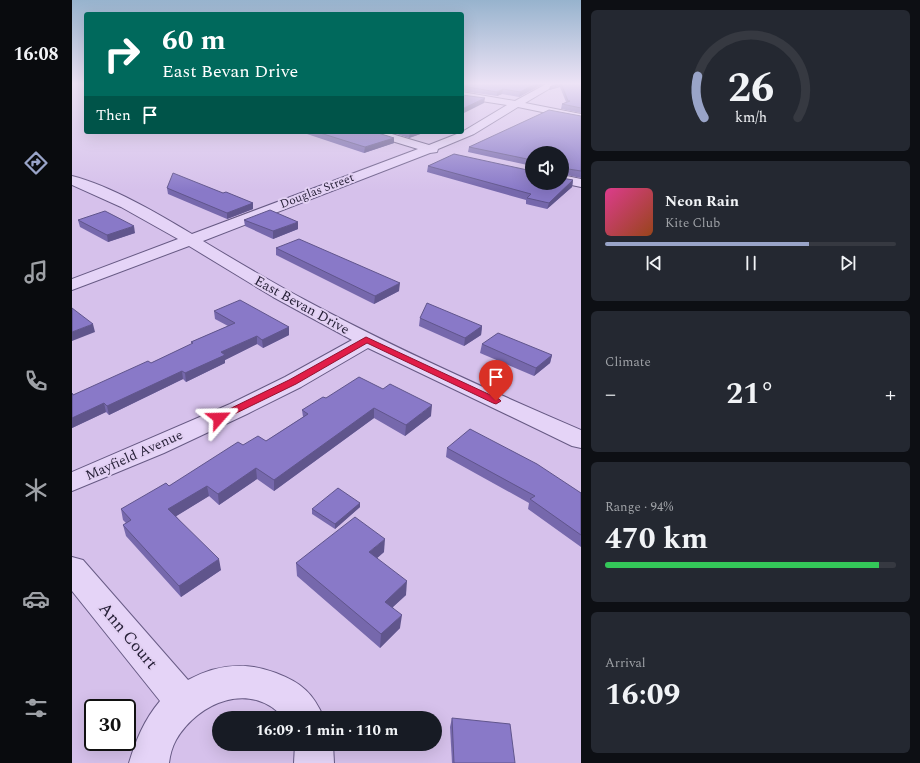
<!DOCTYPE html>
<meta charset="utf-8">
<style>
:root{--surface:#171b24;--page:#242831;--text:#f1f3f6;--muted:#9ea1a6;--line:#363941;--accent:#99a4c8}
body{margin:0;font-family:Spectral,serif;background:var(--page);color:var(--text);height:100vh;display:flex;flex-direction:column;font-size:15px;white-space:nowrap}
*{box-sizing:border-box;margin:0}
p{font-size:13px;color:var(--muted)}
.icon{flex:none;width:22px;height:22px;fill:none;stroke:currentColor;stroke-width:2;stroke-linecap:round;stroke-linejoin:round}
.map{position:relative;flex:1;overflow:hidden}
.sheet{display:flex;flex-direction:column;gap:10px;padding:10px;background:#0d0f14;width:339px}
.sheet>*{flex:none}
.guide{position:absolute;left:12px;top:12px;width:380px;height:122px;border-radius:4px;box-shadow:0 4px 16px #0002;background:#00695c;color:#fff;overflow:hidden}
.tools{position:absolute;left:453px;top:146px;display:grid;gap:8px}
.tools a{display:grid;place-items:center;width:44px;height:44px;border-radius:50%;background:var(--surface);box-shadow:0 4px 16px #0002;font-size:20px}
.speed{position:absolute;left:12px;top:699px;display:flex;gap:8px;font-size:20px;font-weight:700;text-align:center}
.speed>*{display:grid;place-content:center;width:52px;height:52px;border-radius:50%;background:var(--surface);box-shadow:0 4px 16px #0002;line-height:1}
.speed .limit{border:2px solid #111;border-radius:6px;background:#fff;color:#111}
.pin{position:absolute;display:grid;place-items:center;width:34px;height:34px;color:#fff;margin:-41px -17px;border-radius:50% 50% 50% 0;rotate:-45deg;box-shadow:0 0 4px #0007}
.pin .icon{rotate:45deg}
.me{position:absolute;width:44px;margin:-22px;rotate:65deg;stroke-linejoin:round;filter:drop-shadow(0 0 3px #0008)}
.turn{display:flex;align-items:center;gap:14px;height:84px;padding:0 12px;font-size:18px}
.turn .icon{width:52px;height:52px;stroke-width:2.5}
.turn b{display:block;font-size:28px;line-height:34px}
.then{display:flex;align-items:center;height:38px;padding:0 12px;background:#0003;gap:8px;font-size:15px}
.big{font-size:30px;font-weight:700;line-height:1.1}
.sheet .widget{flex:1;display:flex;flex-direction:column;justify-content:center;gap:6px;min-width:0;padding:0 14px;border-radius:6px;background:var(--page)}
.sheet .dial{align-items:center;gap:0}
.dial svg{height:104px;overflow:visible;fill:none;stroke:var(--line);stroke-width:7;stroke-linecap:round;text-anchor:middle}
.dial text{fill:var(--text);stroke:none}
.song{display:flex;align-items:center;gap:12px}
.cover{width:48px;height:48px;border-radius:6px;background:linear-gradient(135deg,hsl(330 70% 55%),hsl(20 70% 35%))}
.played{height:4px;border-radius:2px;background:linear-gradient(90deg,var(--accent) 70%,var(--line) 70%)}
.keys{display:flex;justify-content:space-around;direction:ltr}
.heat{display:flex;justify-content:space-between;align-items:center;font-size:22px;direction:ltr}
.charge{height:6px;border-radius:3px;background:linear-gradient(90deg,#34c759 94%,var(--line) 0)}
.trip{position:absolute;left:140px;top:711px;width:230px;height:40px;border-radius:20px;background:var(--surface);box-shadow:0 4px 16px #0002;font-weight:700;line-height:40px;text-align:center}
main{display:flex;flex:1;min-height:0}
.tabs{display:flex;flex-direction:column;width:72px;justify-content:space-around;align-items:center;background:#090b0e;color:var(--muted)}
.tabs .icon{width:28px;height:28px}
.tabs .active{color:var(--accent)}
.tabs b{font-size:18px;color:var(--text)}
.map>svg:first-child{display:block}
</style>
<main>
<nav class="tabs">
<b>16:08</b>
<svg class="icon active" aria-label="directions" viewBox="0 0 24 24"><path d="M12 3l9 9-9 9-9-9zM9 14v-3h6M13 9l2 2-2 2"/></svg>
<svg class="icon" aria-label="music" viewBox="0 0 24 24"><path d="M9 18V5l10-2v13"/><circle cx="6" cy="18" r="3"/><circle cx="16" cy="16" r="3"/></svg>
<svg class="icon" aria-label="phone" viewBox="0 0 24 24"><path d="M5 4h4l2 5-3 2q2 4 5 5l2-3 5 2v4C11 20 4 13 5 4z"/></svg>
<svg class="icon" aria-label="climate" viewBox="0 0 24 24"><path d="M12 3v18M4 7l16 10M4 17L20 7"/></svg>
<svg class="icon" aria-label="car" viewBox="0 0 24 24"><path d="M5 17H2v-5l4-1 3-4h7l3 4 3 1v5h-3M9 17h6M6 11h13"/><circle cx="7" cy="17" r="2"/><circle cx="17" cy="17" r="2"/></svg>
<svg class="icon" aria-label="filters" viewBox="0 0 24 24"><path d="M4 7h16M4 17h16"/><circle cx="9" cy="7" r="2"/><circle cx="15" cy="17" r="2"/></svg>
</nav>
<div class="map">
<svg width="509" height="763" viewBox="0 0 509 763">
<rect width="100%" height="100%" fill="#d6c1eb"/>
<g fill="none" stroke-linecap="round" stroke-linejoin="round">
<g stroke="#675a84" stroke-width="2">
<g id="minor">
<path d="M 476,83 L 487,83 L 453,103 L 509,114 L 509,120 L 446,107 L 402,134 L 366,149 L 365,152 L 358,153 L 131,241 C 164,261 198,281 233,300 C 322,348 416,390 509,430 L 509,448 L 500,446 L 465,429 L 296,348 L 229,387 L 175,414 L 92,453 L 0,491 L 0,472 L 158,404 L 213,377 L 280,340 L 201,297 L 117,246 L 0,290 L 0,279 L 106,239 L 49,207 L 0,185 L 0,176 C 39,186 85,213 120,234 L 346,149 L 297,134 L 296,132 L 313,132 L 357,145 L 390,132 L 435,105 L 390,98 L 390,92 L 443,101 Z"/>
<path d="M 490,175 L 509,179 L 509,187 L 490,183 Z"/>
<path d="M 0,557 L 11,560 L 116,680 C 145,664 173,661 204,673 C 230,683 241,693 252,718 L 212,718 C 179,680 126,702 104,740 C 100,747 98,755 97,763 L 57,763 C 64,740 72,720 88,701 L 0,591 Z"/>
<path d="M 223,744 L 261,744 L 262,763 L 222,763 Z"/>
</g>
</g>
<use href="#minor" fill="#e5d4f7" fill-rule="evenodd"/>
</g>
<g fill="#7668ac">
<path d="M 390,83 L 473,83 L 447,97 L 430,94 L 425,96 L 390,91 Z"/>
<path d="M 483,83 L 509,83 L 509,113 L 489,109 L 490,104 L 494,102 L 488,87 L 477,90 Z"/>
<path d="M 509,116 L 509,178 L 490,174 L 490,178 L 501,180 L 500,187 L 475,209 L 454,204 L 454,200 L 355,172 L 356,166 L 490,183 L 460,153 L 460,166 L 396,152 L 397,147 Z"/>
<path d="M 229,132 L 303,132 L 322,143 L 292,153 Z"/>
<path d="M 318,132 L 354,132 L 337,138 Z"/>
<path d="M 95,188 L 151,193 L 181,203 L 181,209 L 155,219 L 96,194 Z"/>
<path d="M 6,220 L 63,233 L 36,242 L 8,227 Z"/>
<path d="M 172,220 L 226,229 L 201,239 L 173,226 Z"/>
<path d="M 204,248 L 327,291 L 302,304 L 204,255 Z"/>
<path d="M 142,311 L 217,327 L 217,335 L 191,348 L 185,344 L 153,360 L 153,363 L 114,382 L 111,379 L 37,415 L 34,412 L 0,428 L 0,393 L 1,395 L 79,363 L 120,344 L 119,342 L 156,326 L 143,319 Z"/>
<path d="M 348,318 L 410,326 L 409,335 L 392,346 L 347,326 Z"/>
<path d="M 410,344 L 480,355 L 478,363 L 462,376 L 408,353 Z"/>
<path d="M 254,398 L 359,416 L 333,436 L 302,418 L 202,491 L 185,479 L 147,505 L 137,496 L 104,516 L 149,570 L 109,597 L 54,536 L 51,525 L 54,523 L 51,520 L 49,509 L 97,486 L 171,445 L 194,441 L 231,417 L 230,410 Z"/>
<path d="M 375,448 L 509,493 L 509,547 L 456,509 L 457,503 L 374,457 Z"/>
<path d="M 288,503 L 288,507 L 263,529 L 240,514 L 240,509 Z"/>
<path d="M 312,552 L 305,558 L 334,595 L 321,607 L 328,628 L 308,648 L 225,576 L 224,563 Z"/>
<path d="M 380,718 L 443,763 L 380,763 L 378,727 Z"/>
</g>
<g fill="#60558c">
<path d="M 465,83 L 473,83 L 447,97 L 448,92 Z"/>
<path d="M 486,83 L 489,83 L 488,87 L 477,90 L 478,86 Z"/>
<path d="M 431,89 L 430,94 L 425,96 L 425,92 Z"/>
<path d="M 413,98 L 412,103 L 390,114 L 390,109 Z"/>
<path d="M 338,132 L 354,132 L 337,138 Z"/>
<path d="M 322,138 L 322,143 L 292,153 L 293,147 Z"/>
<path d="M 501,180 L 500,187 L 475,209 L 477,203 Z"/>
<path d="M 181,203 L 181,209 L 155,219 L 155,213 Z"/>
<path d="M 226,222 L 226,229 L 201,239 L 201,231 Z"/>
<path d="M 62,226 L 63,233 L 36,242 L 35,235 Z"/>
<path d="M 328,283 L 327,291 L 302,304 L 303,296 Z"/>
<path d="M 21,324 L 23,332 L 0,341 L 0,332 Z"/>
<path d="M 410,326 L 409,335 L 392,346 L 393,338 Z"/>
<path d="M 217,327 L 217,335 L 191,348 L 190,340 Z"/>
<path d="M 185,336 L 185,344 L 153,360 L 153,363 L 114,382 L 113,373 L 149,352 Z"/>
<path d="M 480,355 L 478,363 L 462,376 L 464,368 Z"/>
<path d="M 110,371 L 111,379 L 37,415 L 35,406 Z"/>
<path d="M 32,403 L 34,412 L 0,428 L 0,418 Z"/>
<path d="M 360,405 L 359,416 L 333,436 L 334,425 Z"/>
<path d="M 302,408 L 302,418 L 202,491 L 202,480 Z"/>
<path d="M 184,468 L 185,479 L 147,505 L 146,494 Z"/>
<path d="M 135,486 L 137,496 L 98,520 L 96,509 Z"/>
<path d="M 288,503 L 288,507 L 263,529 L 263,524 Z"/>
<path d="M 313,539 L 312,552 L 296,566 L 297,552 Z"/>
<path d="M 147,559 L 149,570 L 109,597 L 107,586 Z"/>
<path d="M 335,581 L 334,595 L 312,615 L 313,602 Z"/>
<path d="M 330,615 L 328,628 L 308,648 L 309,634 Z"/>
</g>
<g fill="#8979c8" stroke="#60558c">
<path d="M 390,83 L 465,83 L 448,92 L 431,89 L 425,92 L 390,86 Z"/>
<path d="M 489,83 L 509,83 L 509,108 L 490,104 L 498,101 L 496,101 Z"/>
<path d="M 390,91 L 390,95 L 413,98 L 390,109 Z"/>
<path d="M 477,110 L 509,116 L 509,171 L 490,168 L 490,178 L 501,180 L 477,203 L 455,198 L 459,194 L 356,166 L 382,154 L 460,171 L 460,183 L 490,183 L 490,153 L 460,153 L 460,160 L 397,147 Z"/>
<path d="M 245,132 L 303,132 L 322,138 L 293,147 Z"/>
<path d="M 101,173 L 151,193 L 154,192 L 181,203 L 155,213 L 95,188 Z"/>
<path d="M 198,210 L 226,222 L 201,231 L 172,220 Z"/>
<path d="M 33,211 L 62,226 L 35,235 L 6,220 Z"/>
<path d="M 227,239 L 328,283 L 303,296 L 204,248 Z"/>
<path d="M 168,300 L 217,327 L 190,340 L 185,336 L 149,352 L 153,355 L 113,373 L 110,371 L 35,406 L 32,403 L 0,418 L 0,393 L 1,395 L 76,361 L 79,363 L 121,343 L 119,342 L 163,323 L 142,311 Z"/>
<path d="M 355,303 L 410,326 L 393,338 L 348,318 Z"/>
<path d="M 0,308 L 21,324 L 0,332 Z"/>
<path d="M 426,333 L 480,355 L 464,368 L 410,344 Z"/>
<path d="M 287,377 L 311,389 L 318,384 L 360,405 L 334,425 L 302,408 L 202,480 L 184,468 L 146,494 L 135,486 L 96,509 L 147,559 L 107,586 L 51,525 L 59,520 L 49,509 L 94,483 L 97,486 L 166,442 L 171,445 L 186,436 L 194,441 L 236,414 L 230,410 L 251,397 L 254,398 Z"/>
<path d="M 398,429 L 465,464 L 509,493 L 509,535 L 458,499 L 463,496 L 375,448 Z"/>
<path d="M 266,488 L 288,503 L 263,524 L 240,509 Z"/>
<path d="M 283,517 L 313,539 L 297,552 L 335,581 L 313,602 L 330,615 L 309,634 L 224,563 Z"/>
<path d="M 380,718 L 438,724 L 443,763 L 382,763 Z"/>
</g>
<linearGradient id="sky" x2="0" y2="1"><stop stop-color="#97b3cd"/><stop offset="0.44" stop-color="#ede3f6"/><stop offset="1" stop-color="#ede3f6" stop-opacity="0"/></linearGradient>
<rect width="509" height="190" fill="url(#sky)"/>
<path fill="#e11d48" stroke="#92132f" d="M 294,337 L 427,399 L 429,401 L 424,404 L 421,403 L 295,343 L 224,384 L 150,420 L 147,421 L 142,418 L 143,416 L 217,380 Z"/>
<g text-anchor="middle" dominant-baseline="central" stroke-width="4" stroke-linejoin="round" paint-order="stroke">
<g font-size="12" fill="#231d34" stroke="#e2d0f3">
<text transform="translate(245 191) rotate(-21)">Douglas Street</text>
</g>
<g font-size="14" fill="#231d34" stroke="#e2d0f3">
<text transform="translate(230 305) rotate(29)">East Bevan Drive</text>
<text transform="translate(62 455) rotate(-24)">Mayfield Avenue</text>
</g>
<g font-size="17" fill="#231d34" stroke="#e2d0f3">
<text transform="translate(56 636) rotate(50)">Ann Court</text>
</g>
</g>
</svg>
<div class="tools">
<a><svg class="icon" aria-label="sound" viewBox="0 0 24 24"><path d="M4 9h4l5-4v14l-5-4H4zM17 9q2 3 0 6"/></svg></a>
</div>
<div class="speed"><div class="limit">30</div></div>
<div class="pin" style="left:424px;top:401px;background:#d93025"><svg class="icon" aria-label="arrive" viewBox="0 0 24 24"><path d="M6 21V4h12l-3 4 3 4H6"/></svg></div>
<svg class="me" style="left:147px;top:418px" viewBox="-20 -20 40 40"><path d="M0-17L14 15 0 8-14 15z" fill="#e11d48" stroke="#fff" stroke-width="4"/></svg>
<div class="trip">16:09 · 1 min · 110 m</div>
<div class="guide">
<div class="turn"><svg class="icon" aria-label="right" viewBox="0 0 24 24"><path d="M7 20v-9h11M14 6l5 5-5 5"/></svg><div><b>60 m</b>East Bevan Drive</div></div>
<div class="then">Then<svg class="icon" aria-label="arrive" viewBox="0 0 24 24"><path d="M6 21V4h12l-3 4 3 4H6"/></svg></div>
</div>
</div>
<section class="sheet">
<div class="widget dial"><svg viewBox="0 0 100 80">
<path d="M14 69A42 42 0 1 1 86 69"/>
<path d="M14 69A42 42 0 0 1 9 37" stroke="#99a4c8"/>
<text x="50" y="56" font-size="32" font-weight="700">26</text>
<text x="50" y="72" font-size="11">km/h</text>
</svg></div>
<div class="widget">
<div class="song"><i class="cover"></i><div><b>Neon Rain</b><p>Kite Club</p></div></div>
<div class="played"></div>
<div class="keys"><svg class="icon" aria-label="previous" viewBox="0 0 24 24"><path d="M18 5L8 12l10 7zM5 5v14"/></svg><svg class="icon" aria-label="pause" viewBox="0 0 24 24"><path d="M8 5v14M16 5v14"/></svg><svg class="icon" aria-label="next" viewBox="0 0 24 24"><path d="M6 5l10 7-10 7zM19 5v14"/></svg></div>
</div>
<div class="widget"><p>Climate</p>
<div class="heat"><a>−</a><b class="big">21°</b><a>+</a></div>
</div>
<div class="widget"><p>Range · 94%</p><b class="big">470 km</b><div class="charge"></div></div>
<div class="widget"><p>Arrival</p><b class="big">16:09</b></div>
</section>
</main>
